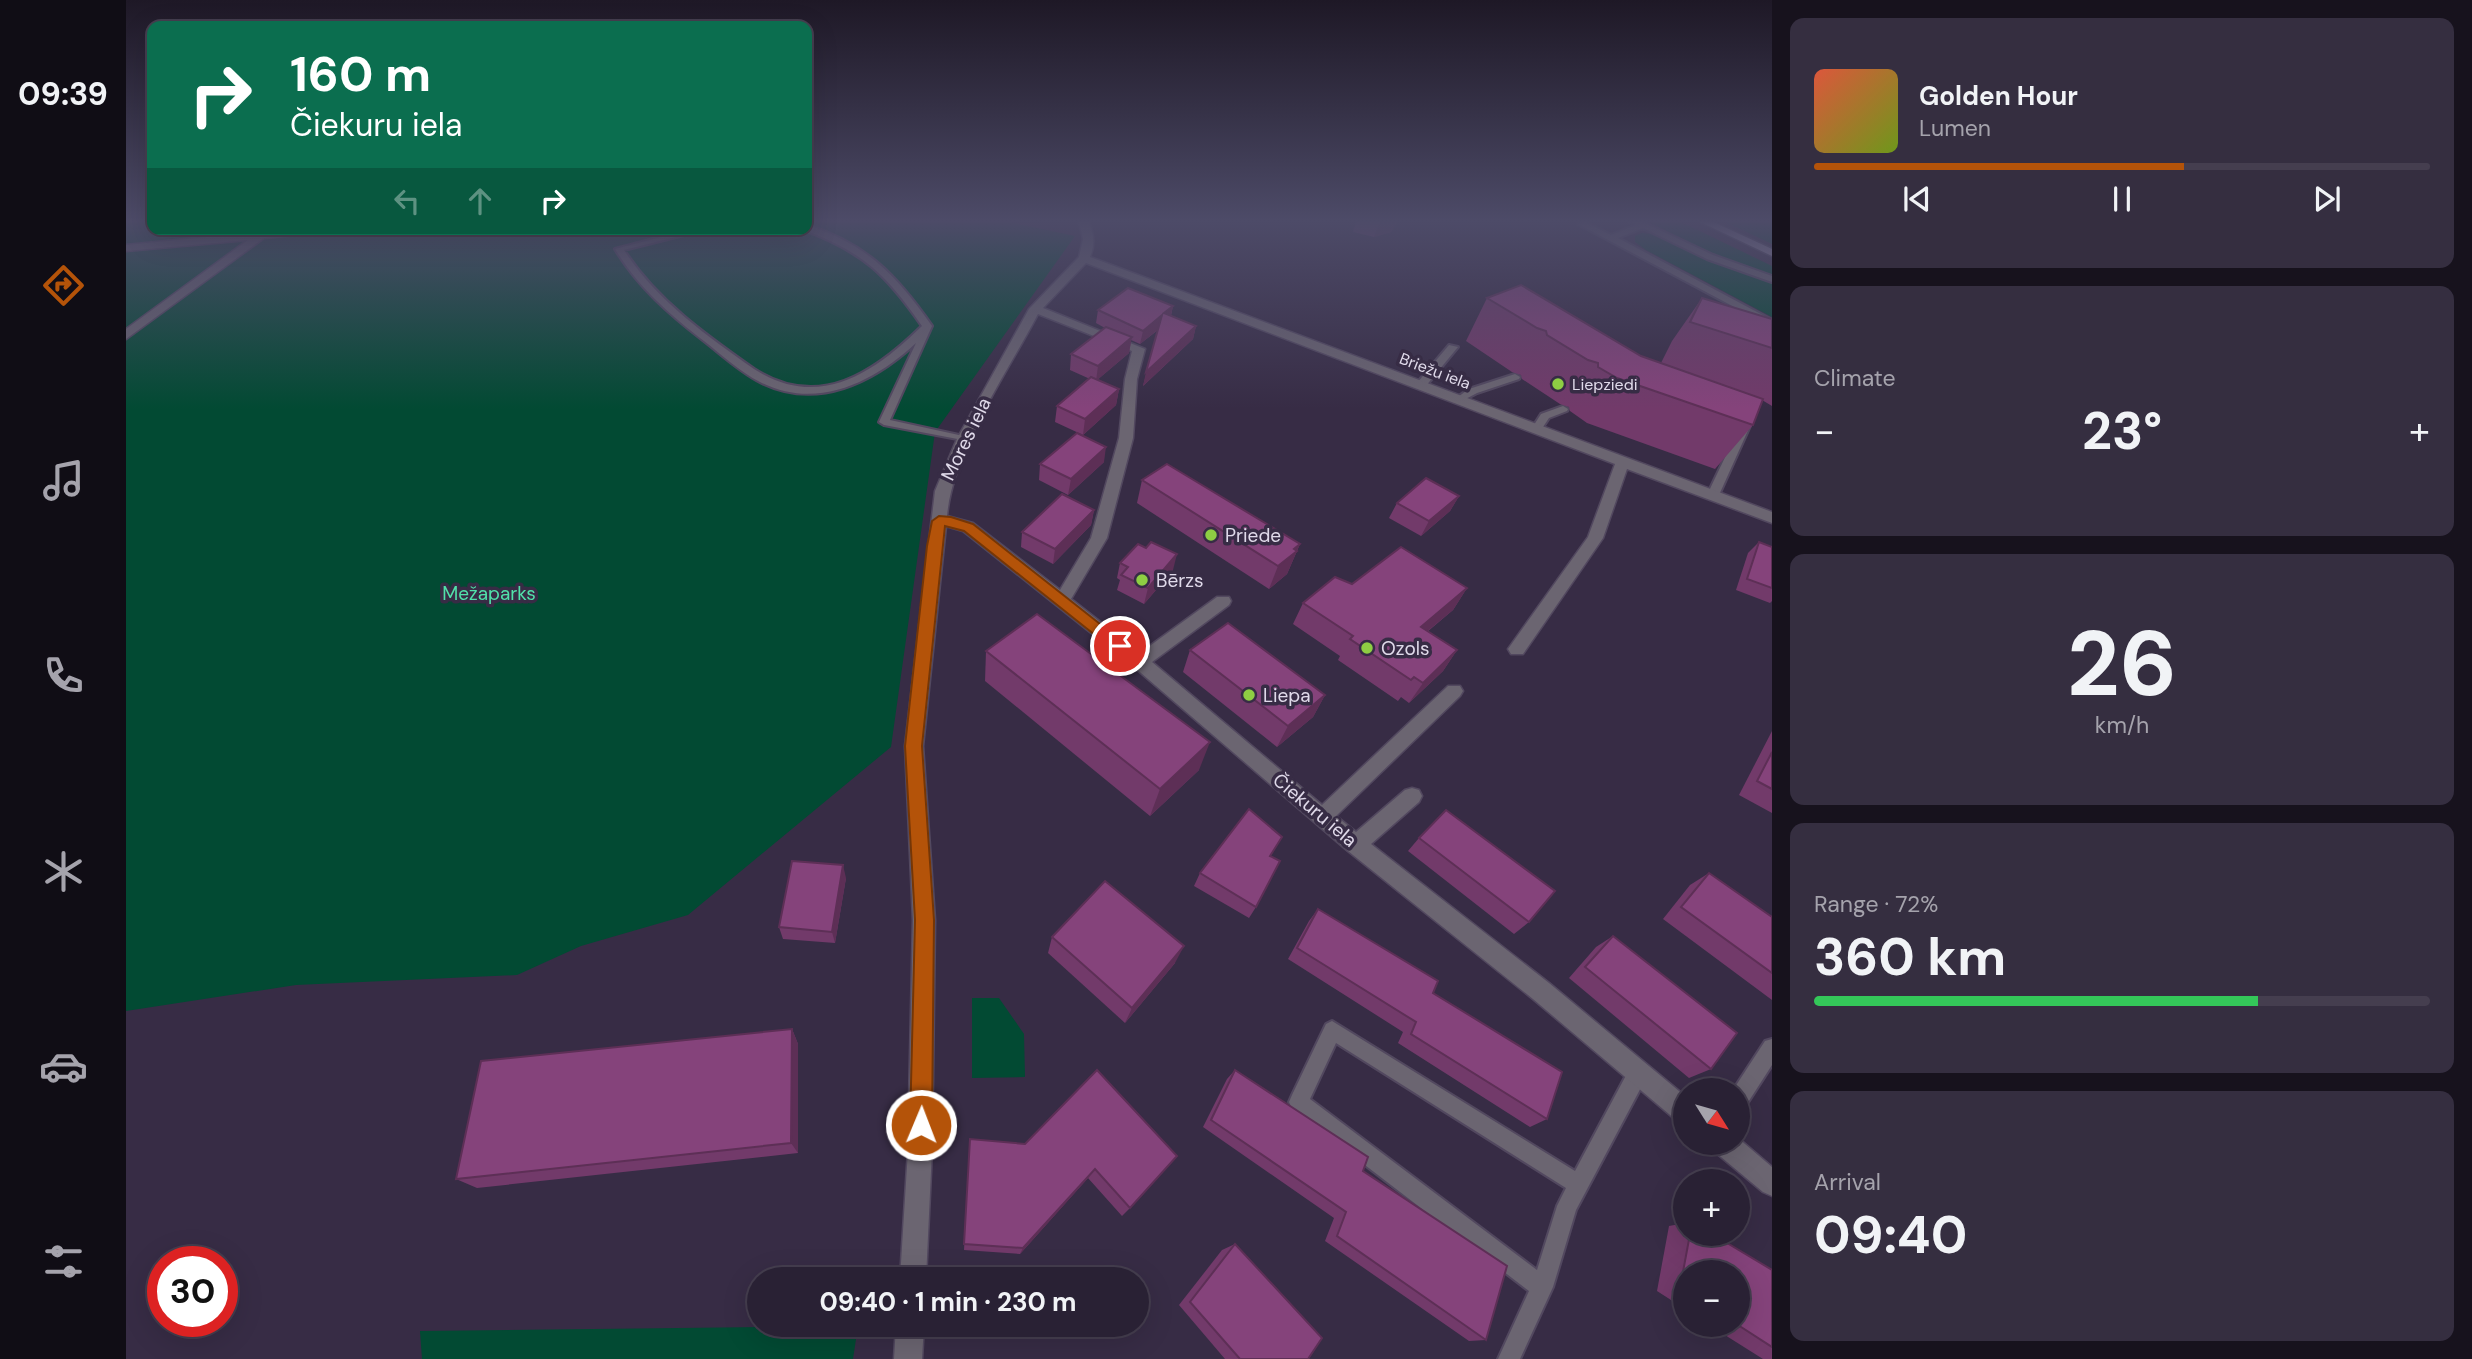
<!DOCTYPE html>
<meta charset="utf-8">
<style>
:root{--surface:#292134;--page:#352e40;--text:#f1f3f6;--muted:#a5a3ac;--line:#453e4f;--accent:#b45309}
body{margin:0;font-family:"DM Sans",sans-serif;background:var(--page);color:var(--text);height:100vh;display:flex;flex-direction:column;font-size:26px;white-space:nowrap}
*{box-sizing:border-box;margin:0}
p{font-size:23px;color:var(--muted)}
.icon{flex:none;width:38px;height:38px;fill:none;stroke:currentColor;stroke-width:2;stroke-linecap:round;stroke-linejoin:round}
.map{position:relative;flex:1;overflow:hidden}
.drawer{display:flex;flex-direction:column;gap:18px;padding:18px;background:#17121d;width:700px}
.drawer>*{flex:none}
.banner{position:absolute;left:21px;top:21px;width:665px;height:214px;border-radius:14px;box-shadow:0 7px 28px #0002,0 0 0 2px var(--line);background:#0b6e4f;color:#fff;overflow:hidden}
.needle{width:46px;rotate:127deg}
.buttons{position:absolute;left:1547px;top:1078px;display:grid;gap:14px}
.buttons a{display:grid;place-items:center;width:77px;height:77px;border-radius:50%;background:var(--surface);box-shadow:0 7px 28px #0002,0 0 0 2px var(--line);font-size:35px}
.speed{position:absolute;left:21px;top:1246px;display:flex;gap:14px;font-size:35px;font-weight:700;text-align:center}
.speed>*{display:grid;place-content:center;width:91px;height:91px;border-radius:50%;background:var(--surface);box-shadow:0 7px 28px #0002,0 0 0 2px var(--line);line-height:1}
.speed .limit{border:10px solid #d22;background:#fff;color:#111}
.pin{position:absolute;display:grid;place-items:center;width:60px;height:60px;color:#fff;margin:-30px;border:4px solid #fff;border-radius:50%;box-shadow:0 2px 7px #0007}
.me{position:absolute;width:77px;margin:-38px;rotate:1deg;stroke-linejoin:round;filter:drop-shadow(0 0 5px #0008)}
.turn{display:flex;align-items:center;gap:24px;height:147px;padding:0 28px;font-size:32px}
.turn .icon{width:91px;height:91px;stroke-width:2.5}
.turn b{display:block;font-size:49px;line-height:60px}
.lanes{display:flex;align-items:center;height:66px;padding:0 28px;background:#0003;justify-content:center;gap:35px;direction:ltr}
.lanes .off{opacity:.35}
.big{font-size:52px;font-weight:700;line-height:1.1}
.drawer .card{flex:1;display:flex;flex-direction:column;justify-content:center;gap:10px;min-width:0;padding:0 24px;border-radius:14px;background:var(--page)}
.drawer .dial{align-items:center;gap:0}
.dial b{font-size:91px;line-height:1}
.song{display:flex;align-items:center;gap:21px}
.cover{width:84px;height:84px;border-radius:10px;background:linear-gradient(135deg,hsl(10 70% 55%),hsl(80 70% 35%))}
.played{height:7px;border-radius:4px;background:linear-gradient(90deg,var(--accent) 60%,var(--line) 60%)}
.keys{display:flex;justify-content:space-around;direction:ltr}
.heat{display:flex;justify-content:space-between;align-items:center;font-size:38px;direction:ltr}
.charge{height:10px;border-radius:5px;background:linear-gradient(90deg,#34c759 72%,var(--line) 0)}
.trip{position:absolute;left:621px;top:1267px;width:402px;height:70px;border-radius:35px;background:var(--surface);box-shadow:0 7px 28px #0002,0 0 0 2px var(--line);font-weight:700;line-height:70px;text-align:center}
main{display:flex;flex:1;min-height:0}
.dock{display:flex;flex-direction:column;width:126px;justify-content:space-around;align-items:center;background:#100d15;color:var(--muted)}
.dock .icon{width:49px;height:49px}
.dock .current{color:var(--accent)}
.dock b{font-size:32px;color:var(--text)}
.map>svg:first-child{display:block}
</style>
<main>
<nav class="dock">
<b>09:39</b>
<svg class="icon current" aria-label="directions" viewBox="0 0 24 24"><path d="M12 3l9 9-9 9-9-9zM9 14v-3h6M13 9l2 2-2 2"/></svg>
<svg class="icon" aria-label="music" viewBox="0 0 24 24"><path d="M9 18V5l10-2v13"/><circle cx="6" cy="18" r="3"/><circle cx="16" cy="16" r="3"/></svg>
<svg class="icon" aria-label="phone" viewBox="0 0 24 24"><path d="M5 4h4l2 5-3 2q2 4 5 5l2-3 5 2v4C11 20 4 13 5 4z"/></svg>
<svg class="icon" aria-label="climate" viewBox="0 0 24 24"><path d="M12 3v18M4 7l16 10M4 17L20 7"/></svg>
<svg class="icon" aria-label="car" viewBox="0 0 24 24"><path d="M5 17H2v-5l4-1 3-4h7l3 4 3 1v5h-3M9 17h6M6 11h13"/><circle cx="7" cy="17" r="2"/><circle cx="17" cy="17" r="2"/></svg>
<svg class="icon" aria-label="filters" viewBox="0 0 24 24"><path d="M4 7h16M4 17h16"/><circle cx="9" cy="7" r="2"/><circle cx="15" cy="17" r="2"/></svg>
</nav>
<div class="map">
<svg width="1646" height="1359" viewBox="0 0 1646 1359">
<rect width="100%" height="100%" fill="#372c45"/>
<g fill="#024a33">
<path d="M 0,219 L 26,219 L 26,229 L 681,229 L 681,219 L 868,219 L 949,236 L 809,432 L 765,747 L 562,915 L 455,946 L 391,975 L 170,985 L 0,1011 Z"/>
<path d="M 1517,219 L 1549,219 L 1646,266 L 1646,275 L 1594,257 Z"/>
<path d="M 1593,219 L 1638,219 L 1646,222 L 1646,244 Z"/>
<path d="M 1516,233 L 1527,234 L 1581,260 L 1646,282 L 1646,317 L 1520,250 L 1509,242 L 1509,236 Z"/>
<path d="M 846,998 L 873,998 L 898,1034 L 899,1077 L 846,1078 Z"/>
<path d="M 732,1326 L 727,1359 L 296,1359 L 294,1331 Z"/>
</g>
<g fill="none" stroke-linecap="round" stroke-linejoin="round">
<g stroke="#52485f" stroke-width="4">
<g id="service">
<path d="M 1500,219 L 1510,219 L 1587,255 L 1646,276 L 1646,282 L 1581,259 L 1517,228 L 1492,238 L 1646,320 L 1646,327 L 1452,224 L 1459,222 L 1485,235 L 1510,225 Z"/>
<path d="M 681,225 C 741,244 771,276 806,326 L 764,420 L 842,437 L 842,441 L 758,425 L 753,422 L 790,343 C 748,382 691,411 634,382 C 614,372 596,355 578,341 C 543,314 512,287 489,249 L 566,229 L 582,229 L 498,250 C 530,300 581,336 628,369 C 693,411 748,373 796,326 C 760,274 737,252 678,230 L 681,229 Z"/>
<path d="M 1323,345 L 1332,347 L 1299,387 L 1291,387 L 1291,383 Z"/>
<path d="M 1389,374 L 1394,377 L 1393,379 L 1351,393 L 1334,402 L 1329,399 L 1343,389 Z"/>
<path d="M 1437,406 L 1442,409 L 1441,411 L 1423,418 L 1415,430 L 1407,430 L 1406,428 L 1415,414 Z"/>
<path d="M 1619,423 L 1624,426 L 1593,495 L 1591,498 L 1583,498 L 1581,495 L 1614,426 Z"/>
<path d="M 1206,1021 L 1449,1171 L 1505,1066 L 1512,1064 L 1519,1066 L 1521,1073 L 1519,1080 L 1450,1210 L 1427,1287 L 1394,1359 L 1372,1359 L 1403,1291 L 1166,1109 L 1163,1102 L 1166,1095 L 1200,1024 ZM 1210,1043 L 1440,1188 L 1431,1206 L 1411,1270 L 1184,1099 Z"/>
<path d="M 1646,1039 L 1646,1065 L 1619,1107 L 1612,1109 L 1612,1090 L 1607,1090 L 1639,1041 Z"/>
</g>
</g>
<g stroke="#52485f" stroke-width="3">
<g id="minor">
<path d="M 952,219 L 962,219 C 967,232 970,243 964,257 L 1646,512 L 1646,523 L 1501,469 L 1477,538 L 1397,654 L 1385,654 L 1382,649 L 1462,537 L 1489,464 L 960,263 L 917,308 L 1019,349 L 1011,379 L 1007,438 L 981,538 L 945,599 L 1014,653 L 1091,597 L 1103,597 L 1105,601 L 1103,605 L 1026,662 L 1196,805 L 1322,686 L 1334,686 L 1337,691 L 1334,696 L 1210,816 L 1230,832 L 1279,790 L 1286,788 L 1293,790 L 1296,796 L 1293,802 L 1245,844 L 1423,983 L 1559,1096 L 1559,1123 L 1550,1120 L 1407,999 L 1222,851 L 1008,667 L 837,531 L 820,526 L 797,746 L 809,920 L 806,1150 L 800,1279 L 774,1279 L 782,1150 L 787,920 L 779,746 L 809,491 L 831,439 L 903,309 L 953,257 L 957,239 ZM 912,314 L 1006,351 L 999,379 L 993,438 L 965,538 L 934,590 L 847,523 L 821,516 C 827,450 881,373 912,314 Z"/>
<path d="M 162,229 L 203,229 L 198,232 L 138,238 L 0,339 L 0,329 L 122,240 L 0,251 L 0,245 Z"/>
<path d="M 1612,1138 L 1646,1167 L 1646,1196 L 1637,1192 L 1589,1152 L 1586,1143 L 1612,1143 Z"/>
<path d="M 770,1325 L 798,1325 L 796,1359 L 768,1359 Z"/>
</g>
</g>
<g stroke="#52485f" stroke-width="3">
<path id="primary" d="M 1568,219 L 1581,219 L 1646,249 L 1646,256 Z"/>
</g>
<use href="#service" fill="#6b6571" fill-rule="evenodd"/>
<use href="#minor" fill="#6b6571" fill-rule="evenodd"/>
<use href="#primary" fill="#a296af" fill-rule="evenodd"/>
</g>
<g fill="#723a6a">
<path d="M 1231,219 L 1273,219 L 1265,232 L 1248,237 L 1227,232 Z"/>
<path d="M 1361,298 L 1535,363 L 1546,341 L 1576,298 L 1646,319 L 1646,406 L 1636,400 L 1627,425 L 1589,469 L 1461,423 L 1444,411 L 1443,407 L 1434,404 L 1396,379 L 1395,375 L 1386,372 L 1340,341 Z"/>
<path d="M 1047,306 L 1045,316 L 1070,326 L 1067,339 L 1017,386 L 1032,330 L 1014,344 L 1005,340 L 1003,353 L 971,380 L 993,389 L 990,405 L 957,435 L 929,422 L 931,406 L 964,379 L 944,370 L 945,354 L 979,328 L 970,323 L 972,310 Z"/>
<path d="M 978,462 L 942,495 L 913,480 L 914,464 Z"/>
<path d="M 1016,480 L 1174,544 L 1161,574 L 1143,589 L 1011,503 Z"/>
<path d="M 1333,496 L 1324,511 L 1295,536 L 1263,518 L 1271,503 Z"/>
<path d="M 968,510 L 965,525 L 927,564 L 895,547 L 896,532 Z"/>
<path d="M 1633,542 L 1646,547 L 1646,601 L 1644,603 L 1610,590 L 1622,553 Z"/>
<path d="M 1020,548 L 1047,570 L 1018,604 L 991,590 L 994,580 L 991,578 L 994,563 Z"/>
<path d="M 1226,584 L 1341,588 L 1327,610 L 1301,632 L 1331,650 L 1317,671 L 1283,703 L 1275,697 L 1272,701 L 1212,660 L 1214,656 L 1167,624 L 1177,603 Z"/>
<path d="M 1064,650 L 1199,695 L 1187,717 L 1151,747 L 1057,672 Z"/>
<path d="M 860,651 L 1073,770 L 1024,816 L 859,681 Z"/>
<path d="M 1646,731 L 1646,813 L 1613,795 Z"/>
<path d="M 1293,838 L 1403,922 L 1388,934 L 1282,851 Z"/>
<path d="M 1144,856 L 1130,907 L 1123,918 L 1068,886 L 1074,873 Z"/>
<path d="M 1583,873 L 1646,917 L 1646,1000 L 1537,919 L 1564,885 Z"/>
<path d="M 720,878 L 709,943 L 657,939 L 653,927 Z"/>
<path d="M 1192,909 L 1307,993 L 1421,1119 L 1404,1127 L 1272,1043 L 1277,1032 L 1162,959 L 1183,921 Z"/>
<path d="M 1487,936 L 1585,1069 L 1563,1078 L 1443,978 L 1470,947 Z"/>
<path d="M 926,937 L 1049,963 L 999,1023 L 922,953 Z"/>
<path d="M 666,1029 L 672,1044 L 672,1153 L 351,1188 L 330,1179 Z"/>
<path d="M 971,1070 L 1004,1208 L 996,1216 L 962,1178 L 894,1254 L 838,1250 L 844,1139 L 899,1144 Z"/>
<path d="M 1109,1070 L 1237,1171 L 1360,1340 L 1343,1341 L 1199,1241 L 1208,1218 L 1077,1127 L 1101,1079 Z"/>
<path d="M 1559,1223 L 1559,1234 L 1586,1234 L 1646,1270 L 1646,1359 L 1637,1359 L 1583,1325 L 1612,1325 L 1559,1272 L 1559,1309 L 1531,1291 L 1543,1226 Z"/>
<path d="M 1109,1244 L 1182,1359 L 1099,1359 L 1053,1305 L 1096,1250 Z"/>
</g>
<g fill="#5d2f56">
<path d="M 1255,219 L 1273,219 L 1265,232 L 1248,237 Z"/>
<path d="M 1047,306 L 1044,319 L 1038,313 Z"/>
<path d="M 1036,315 L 1033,329 L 1014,344 L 1017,331 Z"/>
<path d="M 1070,326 L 1067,339 L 1017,386 L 1020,372 Z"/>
<path d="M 1006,337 L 1003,353 L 970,381 L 972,366 Z"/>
<path d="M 993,389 L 990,405 L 957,435 L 959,419 Z"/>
<path d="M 980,447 L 978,462 L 942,495 L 945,479 Z"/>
<path d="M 1333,496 L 1324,511 L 1295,536 L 1303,521 Z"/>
<path d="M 968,510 L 965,525 L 927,564 L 929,549 Z"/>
<path d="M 1174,544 L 1161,574 L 1143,589 L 1152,566 Z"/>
<path d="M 1051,554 L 1047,570 L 1018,604 L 1022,588 Z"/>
<path d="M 1341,588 L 1327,610 L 1281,648 L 1295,627 Z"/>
<path d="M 1331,650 L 1317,671 L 1283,703 L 1297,683 Z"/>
<path d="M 1199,695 L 1187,717 L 1151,747 L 1162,726 Z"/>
<path d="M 1084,742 L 1073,770 L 1024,816 L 1034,789 Z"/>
<path d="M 717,865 L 720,878 L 709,943 L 706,932 Z"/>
<path d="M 1058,946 L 1049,963 L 999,1023 L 1006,1008 Z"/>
<path d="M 666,1029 L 672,1044 L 672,1153 L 665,1143 Z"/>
<path d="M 969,1169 L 962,1178 L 894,1254 L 897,1248 Z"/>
</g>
<g fill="#85437b" stroke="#5d2f56" stroke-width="2">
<path d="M 1395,285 L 1515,356 L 1637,399 L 1627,425 L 1491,378 L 1472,367 L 1472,363 L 1462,360 L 1421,335 L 1420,331 L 1411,328 L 1361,298 Z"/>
<path d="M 1002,288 L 1047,306 L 1038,313 L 1070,326 L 1020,372 L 1036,315 L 1017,331 L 972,310 Z"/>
<path d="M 1576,298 L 1646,319 L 1646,348 L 1564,322 Z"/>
<path d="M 980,327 L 1006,337 L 972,366 L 945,354 Z"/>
<path d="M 965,377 L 993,389 L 959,419 L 931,406 Z"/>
<path d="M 951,433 L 980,447 L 945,479 L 914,464 Z"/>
<path d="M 1041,464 L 1174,544 L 1168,549 L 1171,551 L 1152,566 L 1016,480 Z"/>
<path d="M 1300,478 L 1333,496 L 1303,521 L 1271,503 Z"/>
<path d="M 936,494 L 968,510 L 929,549 L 896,532 Z"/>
<path d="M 1025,542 L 1051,554 L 1022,588 L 995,575 L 1002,567 L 994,563 L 1012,544 L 1020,548 Z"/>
<path d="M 1633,542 L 1646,547 L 1646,588 L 1621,579 Z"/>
<path d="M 1275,547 L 1341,588 L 1295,627 L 1331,650 L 1297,683 L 1288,677 L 1285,680 L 1224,639 L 1227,636 L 1177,603 L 1209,577 L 1226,584 Z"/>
<path d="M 911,614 L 1084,742 L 1034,789 L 860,651 Z"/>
<path d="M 1102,623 L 1199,695 L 1162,726 L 1064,650 Z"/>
<path d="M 1646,752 L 1646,789 L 1631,781 Z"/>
<path d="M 1123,809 L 1156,837 L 1144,856 L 1154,861 L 1130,907 L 1074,873 Z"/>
<path d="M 1320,810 L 1429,891 L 1403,922 L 1293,838 Z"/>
<path d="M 666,861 L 717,865 L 706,932 L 653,927 Z"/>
<path d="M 1583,873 L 1646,917 L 1646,973 L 1555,907 Z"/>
<path d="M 979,881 L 1058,946 L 1006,1008 L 926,937 Z"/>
<path d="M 1192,909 L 1312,981 L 1307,993 L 1436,1072 L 1421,1119 L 1285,1034 L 1290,1022 L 1171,948 Z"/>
<path d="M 1487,936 L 1611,1033 L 1585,1069 L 1459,967 Z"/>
<path d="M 666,1029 L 665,1143 L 330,1179 L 355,1061 Z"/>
<path d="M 971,1070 L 1051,1156 L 1004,1208 L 969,1169 L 897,1248 L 838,1244 L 844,1139 L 899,1144 Z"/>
<path d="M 1109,1070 L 1242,1157 L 1237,1171 L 1381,1266 L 1360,1340 L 1211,1236 L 1220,1212 L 1085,1120 Z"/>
<path d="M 1564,1234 L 1586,1234 L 1646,1270 L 1646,1347 L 1612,1325 L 1612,1272 L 1559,1272 L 1559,1291 L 1554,1288 Z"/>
<path d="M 1109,1244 L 1196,1338 L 1182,1359 L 1114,1359 L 1064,1302 Z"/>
</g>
<linearGradient id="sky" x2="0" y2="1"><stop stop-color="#1e1826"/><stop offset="0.54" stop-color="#4d4b68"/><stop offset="1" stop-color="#4d4b68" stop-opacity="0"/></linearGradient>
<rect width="1646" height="409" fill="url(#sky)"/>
<path fill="#b45309" stroke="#753606" stroke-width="2" d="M 813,516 L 825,517 L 847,524 L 1002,646 L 1000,651 L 989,651 L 838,531 L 819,526 L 796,746 L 808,920 L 806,1125 L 802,1133 L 795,1136 L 787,1133 L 784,1125 L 789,920 L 779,746 L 801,546 L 806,521 Z"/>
<g fill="#8ece43" stroke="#372c45" stroke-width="2.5">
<circle cx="1432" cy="384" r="7"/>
<circle cx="1085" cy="535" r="7"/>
<circle cx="1016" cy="580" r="7"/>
<circle cx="1241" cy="648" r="7"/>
<circle cx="1123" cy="695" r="7"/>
</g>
<g text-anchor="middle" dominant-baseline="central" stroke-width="7" stroke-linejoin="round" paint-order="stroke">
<g font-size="16" fill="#e0daea" stroke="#372c45">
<text transform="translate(1309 371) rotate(21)">Briežu iela</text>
</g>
<g font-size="16" fill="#e0daea" stroke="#372c45" text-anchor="start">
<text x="1446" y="384">Liepziedi</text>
</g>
<g font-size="19" fill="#e0daea" stroke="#372c45">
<text transform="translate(840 439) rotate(-64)">Mores iela</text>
<text transform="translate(1189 810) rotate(40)">Čiekuru iela</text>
</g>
<g font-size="19" fill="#e0daea" stroke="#372c45" text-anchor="start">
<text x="1099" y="535">Priede</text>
<text x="1030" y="580">Bērzs</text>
<text x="1255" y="648">Ozols</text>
<text x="1137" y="695">Liepa</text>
</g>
<g font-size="19" fill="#51e1aa" stroke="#372c45">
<text x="363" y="593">Mežaparks</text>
</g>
</g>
</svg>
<div class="buttons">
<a><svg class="needle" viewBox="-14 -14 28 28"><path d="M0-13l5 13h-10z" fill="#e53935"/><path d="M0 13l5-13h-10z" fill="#a5a3ac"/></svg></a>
<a>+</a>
<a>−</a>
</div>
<div class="speed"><div class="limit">30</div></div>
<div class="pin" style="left:994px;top:646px;background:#d93025"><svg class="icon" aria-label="arrive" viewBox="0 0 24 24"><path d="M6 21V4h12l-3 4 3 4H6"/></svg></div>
<svg class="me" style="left:795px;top:1125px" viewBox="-20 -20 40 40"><circle r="17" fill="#b45309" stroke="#fff" stroke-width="3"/><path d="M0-11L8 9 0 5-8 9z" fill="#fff"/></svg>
<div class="trip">09:40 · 1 min · 230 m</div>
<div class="banner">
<div class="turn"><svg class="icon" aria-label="right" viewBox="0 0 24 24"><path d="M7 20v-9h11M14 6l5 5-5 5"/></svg><div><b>160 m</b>Čiekuru iela</div></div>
<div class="lanes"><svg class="icon off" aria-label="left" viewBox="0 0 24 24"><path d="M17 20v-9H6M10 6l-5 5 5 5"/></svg><svg class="icon off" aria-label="ahead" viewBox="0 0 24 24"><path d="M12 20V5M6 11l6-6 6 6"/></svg><svg class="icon" aria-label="right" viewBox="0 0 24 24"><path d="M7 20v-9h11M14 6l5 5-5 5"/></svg></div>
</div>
</div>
<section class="drawer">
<div class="card">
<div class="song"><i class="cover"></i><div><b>Golden Hour</b><p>Lumen</p></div></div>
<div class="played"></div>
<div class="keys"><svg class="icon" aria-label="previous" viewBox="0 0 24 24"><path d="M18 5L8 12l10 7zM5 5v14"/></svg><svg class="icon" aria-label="pause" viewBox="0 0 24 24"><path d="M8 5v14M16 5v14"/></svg><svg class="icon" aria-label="next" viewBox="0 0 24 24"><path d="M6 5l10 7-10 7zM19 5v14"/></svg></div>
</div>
<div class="card"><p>Climate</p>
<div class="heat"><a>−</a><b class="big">23°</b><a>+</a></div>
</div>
<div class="card dial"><b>26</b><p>km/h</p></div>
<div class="card"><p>Range · 72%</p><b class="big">360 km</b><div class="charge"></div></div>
<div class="card"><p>Arrival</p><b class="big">09:40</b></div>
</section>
</main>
